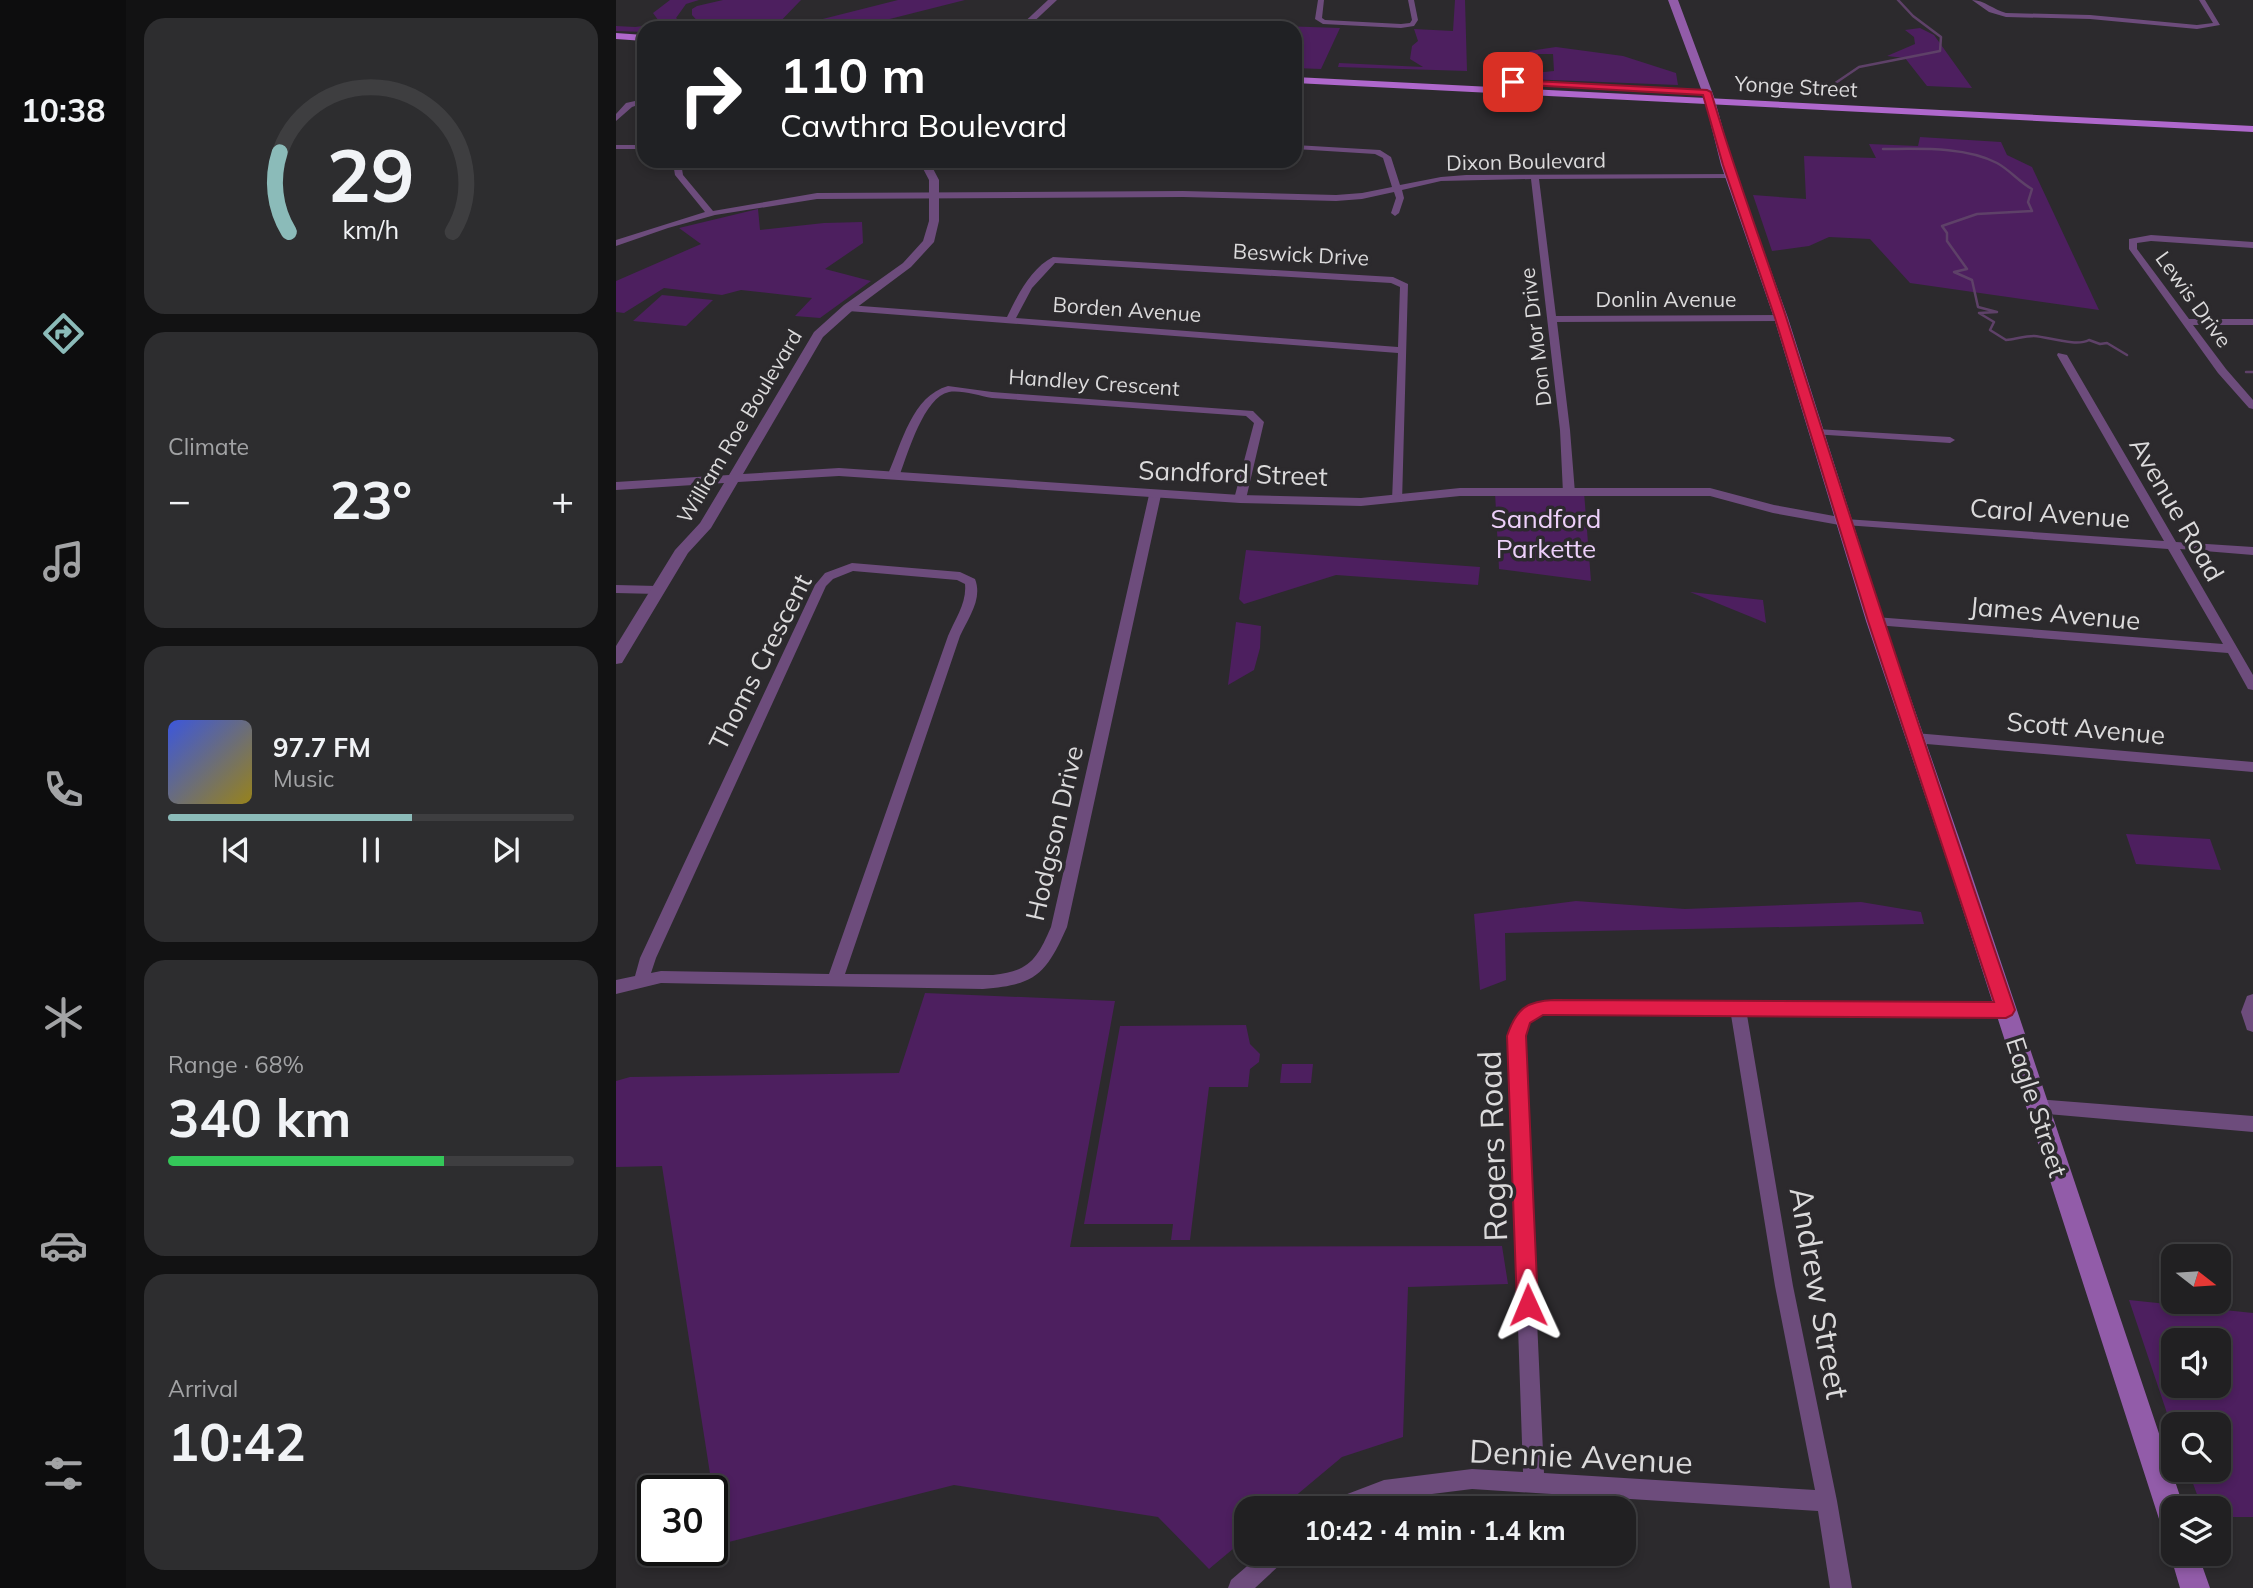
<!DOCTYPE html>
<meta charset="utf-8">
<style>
:root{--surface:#212022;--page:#2d2d2f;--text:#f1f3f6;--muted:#a2a3a5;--line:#3e3e40;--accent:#8bbbb9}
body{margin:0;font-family:Mulish,sans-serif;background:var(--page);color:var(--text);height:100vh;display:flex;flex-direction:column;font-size:26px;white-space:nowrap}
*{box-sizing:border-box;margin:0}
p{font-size:23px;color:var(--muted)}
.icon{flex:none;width:38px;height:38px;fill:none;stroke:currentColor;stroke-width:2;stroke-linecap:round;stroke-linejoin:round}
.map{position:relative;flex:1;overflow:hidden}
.side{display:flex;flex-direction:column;gap:18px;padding:18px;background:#121213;width:490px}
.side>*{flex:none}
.hud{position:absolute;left:21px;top:21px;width:665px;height:147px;border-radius:21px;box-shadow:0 4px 10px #0003,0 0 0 2px var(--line);background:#202124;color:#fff;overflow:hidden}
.needle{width:46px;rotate:107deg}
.controls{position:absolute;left:1545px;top:1244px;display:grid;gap:14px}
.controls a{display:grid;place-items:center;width:70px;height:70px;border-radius:14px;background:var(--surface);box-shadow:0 4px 10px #0003,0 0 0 2px var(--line);font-size:35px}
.speed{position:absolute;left:21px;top:1475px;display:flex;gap:14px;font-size:35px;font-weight:700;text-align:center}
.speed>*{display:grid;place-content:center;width:91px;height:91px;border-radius:50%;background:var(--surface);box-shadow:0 4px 10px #0003,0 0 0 2px var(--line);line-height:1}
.speed .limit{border:4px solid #111;border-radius:10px;background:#fff;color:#111}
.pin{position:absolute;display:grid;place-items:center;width:60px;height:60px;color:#fff;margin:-30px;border-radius:14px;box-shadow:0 4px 10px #0006}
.me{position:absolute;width:77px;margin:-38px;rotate:359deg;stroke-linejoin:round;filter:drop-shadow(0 0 5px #0008)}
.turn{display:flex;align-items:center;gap:24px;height:147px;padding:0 28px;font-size:32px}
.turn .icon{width:91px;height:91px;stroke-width:2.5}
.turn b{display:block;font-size:49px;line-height:60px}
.big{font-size:52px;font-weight:700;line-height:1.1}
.side .tile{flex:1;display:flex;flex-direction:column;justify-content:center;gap:10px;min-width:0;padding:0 24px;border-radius:21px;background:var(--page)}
.side .dial{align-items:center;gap:0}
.dial svg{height:182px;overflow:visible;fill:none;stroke:var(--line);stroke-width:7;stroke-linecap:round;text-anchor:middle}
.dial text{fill:var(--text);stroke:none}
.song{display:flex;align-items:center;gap:21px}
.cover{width:84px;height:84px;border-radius:10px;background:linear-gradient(135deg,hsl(230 70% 55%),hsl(50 70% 35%))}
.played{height:7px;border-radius:4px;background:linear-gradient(90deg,var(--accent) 60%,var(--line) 60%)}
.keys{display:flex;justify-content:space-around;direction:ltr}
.heat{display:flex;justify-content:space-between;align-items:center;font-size:38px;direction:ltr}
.charge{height:10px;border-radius:5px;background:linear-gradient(90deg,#34c759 68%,var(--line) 0)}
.trip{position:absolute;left:618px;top:1496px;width:402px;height:70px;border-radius:21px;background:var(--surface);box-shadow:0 4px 10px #0003,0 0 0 2px var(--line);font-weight:700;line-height:70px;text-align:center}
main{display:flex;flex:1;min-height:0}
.tab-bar{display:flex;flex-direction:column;width:126px;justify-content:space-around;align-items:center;background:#0d0d0e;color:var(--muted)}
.tab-bar .icon{width:49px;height:49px}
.tab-bar .on{color:var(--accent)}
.tab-bar b{font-size:32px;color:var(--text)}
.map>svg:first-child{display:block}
</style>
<main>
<nav class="tab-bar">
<b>10:38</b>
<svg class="icon on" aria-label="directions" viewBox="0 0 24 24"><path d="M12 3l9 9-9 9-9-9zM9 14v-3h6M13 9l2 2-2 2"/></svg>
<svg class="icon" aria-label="music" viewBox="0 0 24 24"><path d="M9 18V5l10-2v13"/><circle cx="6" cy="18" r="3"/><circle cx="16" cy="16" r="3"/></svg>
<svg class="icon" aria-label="phone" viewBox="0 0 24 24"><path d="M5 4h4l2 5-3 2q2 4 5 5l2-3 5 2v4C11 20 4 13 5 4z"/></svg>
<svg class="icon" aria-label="climate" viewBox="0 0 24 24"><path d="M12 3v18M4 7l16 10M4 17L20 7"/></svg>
<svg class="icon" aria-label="car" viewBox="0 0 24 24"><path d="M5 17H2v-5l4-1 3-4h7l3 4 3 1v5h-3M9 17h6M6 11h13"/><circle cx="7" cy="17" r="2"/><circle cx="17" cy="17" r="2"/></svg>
<svg class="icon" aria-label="filters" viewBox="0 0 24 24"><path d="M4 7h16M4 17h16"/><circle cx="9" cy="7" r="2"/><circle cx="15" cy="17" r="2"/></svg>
</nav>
<section class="side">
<div class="tile dial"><svg viewBox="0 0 100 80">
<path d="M14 69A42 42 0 1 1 86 69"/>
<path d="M14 69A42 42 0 0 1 10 34" stroke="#8bbbb9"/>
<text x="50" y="56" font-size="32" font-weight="700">29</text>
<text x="50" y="72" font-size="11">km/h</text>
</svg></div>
<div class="tile"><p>Climate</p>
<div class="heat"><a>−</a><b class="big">23°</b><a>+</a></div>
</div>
<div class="tile">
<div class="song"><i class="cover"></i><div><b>97.7 FM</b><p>Music</p></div></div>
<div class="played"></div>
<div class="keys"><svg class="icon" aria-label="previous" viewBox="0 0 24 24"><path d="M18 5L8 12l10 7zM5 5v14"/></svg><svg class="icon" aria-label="pause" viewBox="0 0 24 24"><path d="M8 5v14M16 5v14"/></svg><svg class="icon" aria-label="next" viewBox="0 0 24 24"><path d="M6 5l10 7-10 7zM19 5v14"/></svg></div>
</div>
<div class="tile"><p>Range · 68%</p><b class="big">340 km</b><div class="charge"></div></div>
<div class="tile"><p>Arrival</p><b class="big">10:42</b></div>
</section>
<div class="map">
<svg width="1637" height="1588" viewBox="0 0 1637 1588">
<rect width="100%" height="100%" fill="#2c2a2d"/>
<g fill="#4d1f5f" fill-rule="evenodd">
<path d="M 54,0 L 83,0 L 70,4 L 60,18 L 71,28 L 28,28 L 28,32 L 0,31 L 0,26 L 19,27 L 45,24 L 37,13 Z"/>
<path d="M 107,0 L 185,0 L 158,28 L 84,28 L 85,25 L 76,15 L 76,9 L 81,6 Z"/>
<path d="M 282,0 L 349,0 L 238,28 L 171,28 Z"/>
<path d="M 839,0 L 849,0 L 851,71 L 722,67 L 723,63 L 807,67 L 794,59 L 796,46 L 802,41 L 798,29 L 837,31 Z"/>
<path d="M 665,26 L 724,28 L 705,69 L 679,68 L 679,28 L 664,28 Z"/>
<path d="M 1304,28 L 1318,35 L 1356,88 L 1311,86 L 1289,58 L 1271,56 L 1299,44 L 1298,37 L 1289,30 Z"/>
<path d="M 940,47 L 1007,56 L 1060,73 L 1062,85 L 909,79 L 908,74 L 938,71 L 937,54 L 915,54 L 913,51 Z"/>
<path d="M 1304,137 L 1385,142 L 1391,155 L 1416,167 L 1483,310 L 1294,283 L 1254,239 L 1213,237 L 1193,246 L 1156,251 L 1137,195 L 1190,199 L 1188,156 L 1260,158 L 1253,144 L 1302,146 Z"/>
<path d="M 142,209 L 144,230 L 208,223 L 246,222 L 247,243 L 209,269 L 255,281 L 204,318 L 179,316 L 196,298 L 125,290 L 106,295 L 48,288 L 8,313 L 0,312 L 0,281 L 85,244 L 63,228 Z"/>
<path d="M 46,295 L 97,300 L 70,326 L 17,321 Z"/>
<path d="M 879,492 L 968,492 L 975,581 L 883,569 Z"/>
<path d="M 630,550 L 864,567 L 862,585 L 720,575 L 628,604 L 623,599 Z"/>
<path d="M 1074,592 L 1147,600 L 1150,623 Z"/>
<path d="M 620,622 L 645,626 L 644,648 L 638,670 L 612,685 Z"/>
<path d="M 1510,834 L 1594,839 L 1605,870 L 1520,864 Z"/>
<path d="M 960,901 L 1069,909 L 1245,902 L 1305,912 L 1308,924 L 889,933 L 890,980 L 864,990 L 858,914 Z"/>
<path d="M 309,993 L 499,1001 L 454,1247 L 886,1246 L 892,1284 L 792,1287 L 787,1437 L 726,1457 L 665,1508 L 630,1508 L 630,1538 L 593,1569 L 542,1517 L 338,1485 L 105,1544 L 46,1166 L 0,1167 L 0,1081 L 14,1077 L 283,1073 Z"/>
<path d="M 630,1025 L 634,1044 L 644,1054 L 643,1062 L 634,1069 L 632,1087 L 593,1087 L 574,1240 L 555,1240 L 557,1224 L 468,1224 L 504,1026 Z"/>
<path d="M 666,1064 L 697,1064 L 695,1083 L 664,1083 Z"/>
<path d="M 1513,1300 L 1637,1313 L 1637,1517 L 1603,1517 L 1603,1508 L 1586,1508 L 1572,1470 L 1603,1470 L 1603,1424 L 1558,1424 L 1557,1431 ZM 1558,1340 L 1603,1340 L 1603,1386 L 1558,1386 Z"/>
</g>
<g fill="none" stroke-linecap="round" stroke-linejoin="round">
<g stroke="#5e4168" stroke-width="2.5">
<path d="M 1212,88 L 1243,67 L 1324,51 L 1325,37 L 1297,16 L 1282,0"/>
<path d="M 1267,149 C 1302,149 1348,146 1381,163 C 1394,170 1403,182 1416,189 L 1412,202 L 1416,211 L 1361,214 L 1326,226 L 1331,233 L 1331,241 L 1351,269 L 1338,272 L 1356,280 L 1362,307 L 1381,312 L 1363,313 L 1378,322 L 1374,330 L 1390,340 C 1399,339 1409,336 1418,336 C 1433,337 1460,347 1473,340 L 1484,344 L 1491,343 L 1511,355"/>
<path d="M 1630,372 L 1637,372"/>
</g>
<g fill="#6d4c7c" fill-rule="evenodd">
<path d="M 702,0 L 708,0 L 706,18 L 709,20 L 785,24 L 794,23 L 796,20 L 792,0 L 798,0 L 802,20 L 798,26 L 785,28 L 707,24 L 699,19 Z"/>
<path d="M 1356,0 C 1368,0 1378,10 1390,13 L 1474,15 L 1581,25 L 1597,23 L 1583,0 L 1589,0 L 1604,25 L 1581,29 L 1474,19 L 1390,17 L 1373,12 Z"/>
<path d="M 28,99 L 28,103 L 16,107 L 0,121 L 0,114 L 10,103 Z"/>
<rect x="0" y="145" width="28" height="4"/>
<path d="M 679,145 L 764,150 L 775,157 L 784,185 L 825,177 L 850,175 L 1118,174 L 1119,176 L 1115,178 L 923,179 L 940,316 L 1165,315 L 1170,318 L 1165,321 L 941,322 L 954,430 L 959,493 L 953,496 L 947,493 L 944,430 L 915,179 L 825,181 L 786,190 L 788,198 L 783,213 L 779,216 L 775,213 L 780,198 L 778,192 L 746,199 L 720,201 L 567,197 L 201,199 L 99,215 L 52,228 L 0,246 L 0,240 L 89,212 L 59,175 L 58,169 L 66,163 L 70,165 L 66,169 L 67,175 L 97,211 L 201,193 L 567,191 L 720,195 L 746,193 L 776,187 L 767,158 L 759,154 L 679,149 Z"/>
<path d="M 1535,235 L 1637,242 L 1637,248 L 1535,241 L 1521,243 L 1521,249 L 1573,319 L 1637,319 L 1637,325 L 1577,325 L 1610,369 L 1637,400 L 1637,409 L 1633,408 L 1602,373 L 1513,249 L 1513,239 Z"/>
<path d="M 437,257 L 777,277 L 792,284 L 786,502 L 778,502 L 776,500 L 782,353 L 232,311 L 227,308 L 232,305 L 391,317 C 401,296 415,268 437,257 ZM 439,263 L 775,283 L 784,287 L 782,347 L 400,318 L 416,288 Z"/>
<path d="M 1442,353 L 1451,355 L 1560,542 L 1637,547 L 1637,555 L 1564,549 L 1637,675 L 1637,690 L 1632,689 L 1612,653 L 1259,625 L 1253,621 L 1259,617 L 1607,644 L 1552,549 L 1229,525 L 1223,522 L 1229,519 L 1548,541 L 1441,355 Z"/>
<path d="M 332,386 L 376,392 L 637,411 L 648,422 L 630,499 L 624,502 L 618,499 L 638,423 L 630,416 L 376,398 C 363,396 346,390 333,392 C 308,397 292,453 284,474 L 278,477 L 274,476 L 272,474 C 286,443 296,396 332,386 Z"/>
<path d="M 1200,429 L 1334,437 L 1339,440 L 1334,443 L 1196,434 L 1196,430 Z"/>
<path d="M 539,492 L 545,495 L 451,927 C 430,974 420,985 367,989 L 45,983 L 0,994 L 0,980 L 19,976 L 24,958 L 66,868 L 199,585 L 209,573 L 236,563 L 344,572 L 359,579 C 367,599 352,618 344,636 L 229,974 L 377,975 C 414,971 421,959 435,927 L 533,495 ZM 237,571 L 341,580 L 349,584 C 351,603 339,619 332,636 L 213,974 L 45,971 L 35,973 L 40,958 L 210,586 L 217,579 Z"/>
<path d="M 0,585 L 41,586 L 47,590 L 41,594 L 0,593 Z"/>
<path d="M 1299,733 L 1637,762 L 1637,772 L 1299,743 L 1292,738 Z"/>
<path d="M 1637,994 L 1637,1032 L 1631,1030 L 1625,1012 L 1631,996 Z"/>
<path d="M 938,1000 L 1389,1003 L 1395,1005 L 1397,1010 L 1395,1015 L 1389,1017 L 1131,1015 L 1177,1286 L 1221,1501 L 1236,1588 L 1214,1588 L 1202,1511 L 856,1489 L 768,1500 L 746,1508 L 710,1508 L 713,1501 L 768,1480 L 856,1469 L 907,1472 L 892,1036 C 901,1009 909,1002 938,1000 ZM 927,1014 L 1115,1015 L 1159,1286 L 1199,1490 L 928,1473 L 908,1036 L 913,1023 Z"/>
<path d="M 1420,1099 L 1637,1116 L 1637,1132 L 1420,1113 L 1414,1111 L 1412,1106 L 1414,1101 Z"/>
<path d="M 645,1554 L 672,1554 L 668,1561 L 639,1588 L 612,1588 L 615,1580 Z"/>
</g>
<g fill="#6d4c7c" fill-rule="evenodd">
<path d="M 432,0 L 441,0 L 411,28 L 402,28 Z"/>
<path d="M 303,161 L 313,161 L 323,180 L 323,221 L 318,242 L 295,267 L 236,311 L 207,337 L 127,474 L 223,468 L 624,495 L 745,498 L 844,488 L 1094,488 L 1158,505 L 1229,518 L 1236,522 L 1229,526 L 1157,513 L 1094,496 L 844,496 L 745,506 L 624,503 L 223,476 L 122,482 L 95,528 L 72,553 L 6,663 L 0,664 L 0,646 L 59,550 L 84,523 L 108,483 L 0,490 L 0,482 L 113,475 L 198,332 L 228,305 L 287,263 L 307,241 L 313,221 L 313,180 Z"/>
</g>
<g fill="#925ca9" fill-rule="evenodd">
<path d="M 1052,0 L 1062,0 L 1098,97 L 1117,165 L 1172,318 L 1268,621 L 1351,861 L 1568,1508 L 1558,1508 L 1558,1536 L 1548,1532 L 1544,1522 L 1331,861 L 1250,621 L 1158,318 L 1105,165 L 1088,97 Z"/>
<path d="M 1558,1544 L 1558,1554 L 1582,1554 L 1594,1588 L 1564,1588 L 1554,1554 Z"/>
</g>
<g fill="#af68cc" fill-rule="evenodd">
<path d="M 0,33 L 28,35 L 28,41 L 0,39 Z"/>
<path d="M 679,77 L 1637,126 L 1637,132 L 679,83 Z"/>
</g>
</g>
<path fill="#e11d48" stroke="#92132f" stroke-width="2" d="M 897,80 L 1091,90 L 1095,92 C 1118,171 1147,246 1172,323 C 1245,553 1321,782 1399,1010 L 1396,1015 L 1390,1018 L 938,1015 L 927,1015 L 914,1023 L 910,1036 L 922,1305 L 919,1313 L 912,1316 L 904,1313 L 901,1305 L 891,1036 C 900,1010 909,1001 938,1000 L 1378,1002 L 1252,621 L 1159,318 L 1107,165 L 1087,95 L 894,84 Z"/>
<g text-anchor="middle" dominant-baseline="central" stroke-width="7" stroke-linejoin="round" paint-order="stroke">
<g font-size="21" fill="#dbdadb" stroke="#2c2a2d">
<text transform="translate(1180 86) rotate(3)">Yonge Street</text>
<text transform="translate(910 161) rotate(-1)">Dixon Boulevard</text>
<text transform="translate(685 254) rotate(3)">Beswick Drive</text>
<text x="1050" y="299">Donlin Avenue</text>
<text transform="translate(1578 299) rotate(54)">Lewis Drive</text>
<text transform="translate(511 309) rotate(4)">Borden Avenue</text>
<text transform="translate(919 337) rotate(-97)">Don Mor Drive</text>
<text transform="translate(478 382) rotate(4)">Handley Crescent</text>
<text transform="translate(123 426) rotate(-59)">William Roe Boulevard</text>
</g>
<g font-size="26" fill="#dbdadb" stroke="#2c2a2d">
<text transform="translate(617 473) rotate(2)">Sandford Street</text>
<text transform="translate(1561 509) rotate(60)">Avenue Road</text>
<text transform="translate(1434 513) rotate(4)">Carol Avenue</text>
<text transform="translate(1439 613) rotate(5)">James Avenue</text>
<text transform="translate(144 662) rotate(-63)">Thoms Crescent</text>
<text transform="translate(1470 728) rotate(5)">Scott Avenue</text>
<text transform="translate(438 833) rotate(-77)">Hodgson Drive</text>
<text transform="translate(1421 1107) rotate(72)">Eagle Street</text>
</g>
<g font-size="26" fill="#edd0fa" stroke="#2c2a2d">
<text x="930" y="518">Sandford<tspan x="930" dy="30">Parkette</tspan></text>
</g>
<g font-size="32" fill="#dbdadb" stroke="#2c2a2d">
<text transform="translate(876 1146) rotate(-92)">Rogers Road</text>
<text transform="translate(1204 1293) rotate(80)">Andrew Street</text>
<text transform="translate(965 1456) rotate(3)">Dennie Avenue</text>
</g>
</g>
</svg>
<div class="controls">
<a><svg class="needle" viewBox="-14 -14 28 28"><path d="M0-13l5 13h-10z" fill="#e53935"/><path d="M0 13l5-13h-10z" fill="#a2a3a5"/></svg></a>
<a><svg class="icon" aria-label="sound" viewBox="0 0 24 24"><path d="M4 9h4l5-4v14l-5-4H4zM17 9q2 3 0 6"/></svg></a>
<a><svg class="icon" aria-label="search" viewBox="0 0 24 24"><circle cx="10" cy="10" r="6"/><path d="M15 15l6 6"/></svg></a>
<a><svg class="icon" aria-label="layers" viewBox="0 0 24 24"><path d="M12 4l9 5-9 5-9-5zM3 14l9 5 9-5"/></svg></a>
</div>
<div class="speed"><div class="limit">30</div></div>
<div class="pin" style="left:897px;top:82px;background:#d93025"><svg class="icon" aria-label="arrive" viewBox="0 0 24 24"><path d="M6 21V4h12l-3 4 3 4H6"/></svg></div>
<svg class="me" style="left:912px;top:1305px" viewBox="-20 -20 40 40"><path d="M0-17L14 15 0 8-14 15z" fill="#e11d48" stroke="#fff" stroke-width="4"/></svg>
<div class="trip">10:42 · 4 min · 1.4 km</div>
<div class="hud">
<div class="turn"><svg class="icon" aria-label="right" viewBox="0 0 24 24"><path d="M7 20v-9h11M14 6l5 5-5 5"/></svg><div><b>110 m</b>Cawthra Boulevard</div></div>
</div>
</div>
</main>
